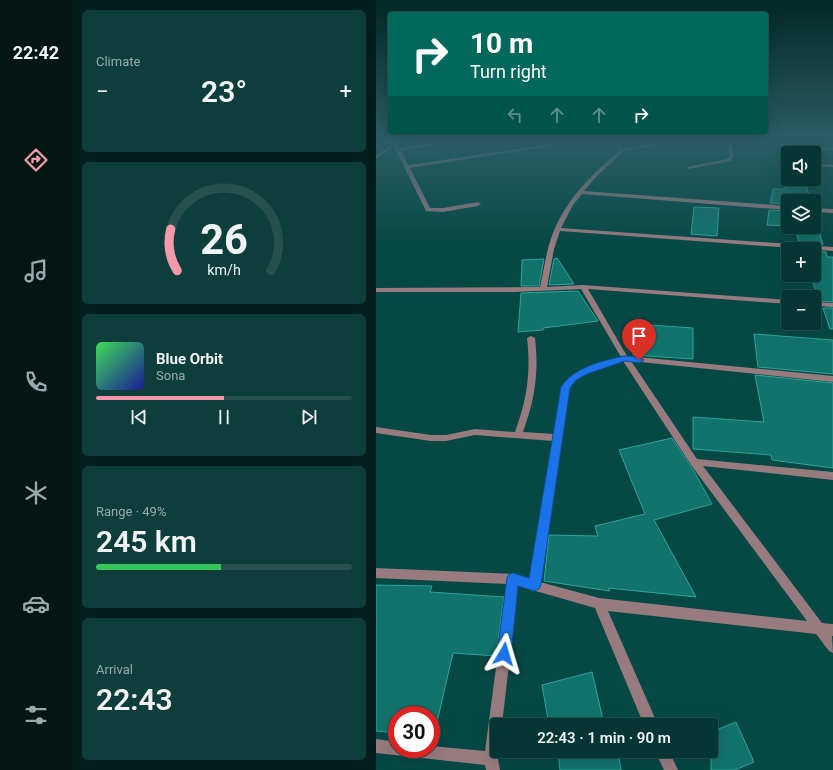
<!DOCTYPE html>
<meta charset="utf-8">
<style>
:root{--surface:#043633;--page:#0d3e3b;--text:#f1f3f6;--muted:#97abac;--line:#25504e;--accent:#f39aaa}
body{margin:0;font-family:Roboto,sans-serif;background:var(--page);color:var(--text);height:100vh;display:flex;flex-direction:column;font-size:15px;white-space:nowrap}
*{box-sizing:border-box;margin:0}
p{font-size:13px;color:var(--muted)}
.icon{flex:none;width:22px;height:22px;fill:none;stroke:currentColor;stroke-width:2;stroke-linecap:round;stroke-linejoin:round}
.map{position:relative;flex:1;overflow:hidden}
.side{display:flex;flex-direction:column;gap:10px;padding:10px;background:#021e1c;width:304px}
.side>*{flex:none}
.banner{position:absolute;left:12px;top:12px;width:380px;height:122px;border-radius:4px;box-shadow:0 4px 16px #0002,0 0 0 1px var(--line);background:#00695c;color:#fff;overflow:hidden}
.tools{position:absolute;left:405px;top:146px;display:grid;gap:8px}
.tools a{display:grid;place-items:center;width:40px;height:40px;border-radius:4px;background:var(--surface);box-shadow:0 4px 16px #0002,0 0 0 1px var(--line);font-size:20px}
.speed{position:absolute;left:12px;top:706px;display:flex;gap:8px;font-size:20px;font-weight:700;text-align:center}
.speed>*{display:grid;place-content:center;width:52px;height:52px;border-radius:50%;background:var(--surface);box-shadow:0 4px 16px #0002,0 0 0 1px var(--line);line-height:1}
.speed .limit{border:6px solid #d22;background:#fff;color:#111}
.pin{position:absolute;display:grid;place-items:center;width:34px;height:34px;color:#fff;margin:-41px -17px;border-radius:50% 50% 50% 0;rotate:-45deg;box-shadow:0 0 4px #0007}
.pin .icon{rotate:45deg}
.me{position:absolute;width:44px;margin:-22px;rotate:7deg;stroke-linejoin:round;filter:drop-shadow(0 0 3px #0008)}
.turn{display:flex;align-items:center;gap:14px;height:84px;padding:0 16px;font-size:18px}
.turn .icon{width:52px;height:52px;stroke-width:2.5}
.turn b{display:block;font-size:28px;line-height:34px}
.lanes{display:flex;align-items:center;height:38px;padding:0 16px;background:#0003;justify-content:center;gap:20px;direction:ltr}
.lanes .off{opacity:.35}
.big{font-size:30px;font-weight:600;line-height:1.1}
.side .widget{flex:1;display:flex;flex-direction:column;justify-content:center;gap:6px;min-width:0;padding:0 14px;border-radius:6px;background:var(--page)}
.side .dial{align-items:center;gap:0}
.dial svg{height:104px;overflow:visible;fill:none;stroke:var(--line);stroke-width:7;stroke-linecap:round;text-anchor:middle}
.dial text{fill:var(--text);stroke:none}
.song{display:flex;align-items:center;gap:12px}
.cover{width:48px;height:48px;border-radius:6px;background:linear-gradient(135deg,hsl(130 70% 55%),hsl(240 70% 35%))}
.played{height:4px;border-radius:2px;background:linear-gradient(90deg,var(--accent) 50%,var(--line) 50%)}
.keys{display:flex;justify-content:space-around;direction:ltr}
.heat{display:flex;justify-content:space-between;align-items:center;font-size:22px;direction:ltr}
.charge{height:6px;border-radius:3px;background:linear-gradient(90deg,#34c759 49%,var(--line) 0)}
.trip{position:absolute;left:114px;top:718px;width:228px;height:40px;border-radius:4px;background:var(--surface);box-shadow:0 4px 16px #0002,0 0 0 1px var(--line);font-weight:600;line-height:40px;text-align:center}
main{display:flex;flex:1;min-height:0}
.menu{display:flex;flex-direction:column;width:72px;justify-content:space-around;align-items:center;background:#021614;color:var(--muted)}
.menu .icon{width:28px;height:28px}
.menu .on{color:var(--accent)}
.menu b{font-size:18px;color:var(--text)}
.map>svg:first-child{display:block}
</style>
<main>
<nav class="menu">
<b>22:42</b>
<svg class="icon on" aria-label="directions" viewBox="0 0 24 24"><path d="M12 3l9 9-9 9-9-9zM9 14v-3h6M13 9l2 2-2 2"/></svg>
<svg class="icon" aria-label="music" viewBox="0 0 24 24"><path d="M9 18V5l10-2v13"/><circle cx="6" cy="18" r="3"/><circle cx="16" cy="16" r="3"/></svg>
<svg class="icon" aria-label="phone" viewBox="0 0 24 24"><path d="M5 4h4l2 5-3 2q2 4 5 5l2-3 5 2v4C11 20 4 13 5 4z"/></svg>
<svg class="icon" aria-label="climate" viewBox="0 0 24 24"><path d="M12 3v18M4 7l16 10M4 17L20 7"/></svg>
<svg class="icon" aria-label="car" viewBox="0 0 24 24"><path d="M5 17H2v-5l4-1 3-4h7l3 4 3 1v5h-3M9 17h6M6 11h13"/><circle cx="7" cy="17" r="2"/><circle cx="17" cy="17" r="2"/></svg>
<svg class="icon" aria-label="filters" viewBox="0 0 24 24"><path d="M4 7h16M4 17h16"/><circle cx="9" cy="7" r="2"/><circle cx="15" cy="17" r="2"/></svg>
</nav>
<section class="side">
<div class="widget"><p>Climate</p>
<div class="heat"><a>−</a><b class="big">23°</b><a>+</a></div>
</div>
<div class="widget dial"><svg viewBox="0 0 100 80">
<path d="M14 69A42 42 0 1 1 86 69"/>
<path d="M14 69A42 42 0 0 1 9 37" stroke="#f39aaa"/>
<text x="50" y="56" font-size="32" font-weight="700">26</text>
<text x="50" y="72" font-size="11">km/h</text>
</svg></div>
<div class="widget">
<div class="song"><i class="cover"></i><div><b>Blue Orbit</b><p>Sona</p></div></div>
<div class="played"></div>
<div class="keys"><svg class="icon" aria-label="previous" viewBox="0 0 24 24"><path d="M18 5L8 12l10 7zM5 5v14"/></svg><svg class="icon" aria-label="pause" viewBox="0 0 24 24"><path d="M8 5v14M16 5v14"/></svg><svg class="icon" aria-label="next" viewBox="0 0 24 24"><path d="M6 5l10 7-10 7zM19 5v14"/></svg></div>
</div>
<div class="widget"><p>Range · 49%</p><b class="big">245 km</b><div class="charge"></div></div>
<div class="widget"><p>Arrival</p><b class="big">22:43</b></div>
</section>
<div class="map">
<svg width="457" height="770" viewBox="0 0 457 770">
<rect width="100%" height="100%" fill="#054844"/>
<g fill="#12736d" stroke="#2fa49b">
<path d="M 412,168 L 412,179 L 428,179 L 435,201 L 412,201 L 412,204 L 394,203 L 397,189 L 410,189 L 406,170 Z"/>
<path d="M 318,207 L 343,208 L 341,236 L 315,234 Z"/>
<path d="M 393,210 L 412,211 L 412,226 L 391,225 Z"/>
<path d="M 438,214 L 447,245 L 423,243 L 419,227 L 438,227 Z"/>
<path d="M 438,251 L 450,252 L 451,257 L 457,257 L 457,302 L 444,301 L 434,275 L 438,275 Z"/>
<path d="M 181,258 L 198,284 L 173,285 L 178,259 Z"/>
<path d="M 168,259 L 163,286 L 145,286 L 146,260 Z"/>
<path d="M 202,291 L 222,321 L 167,328 L 167,330 L 142,332 L 145,293 Z"/>
<path d="M 447,308 L 457,308 L 457,329 L 454,329 Z"/>
<path d="M 260,324 L 317,328 L 317,359 L 257,355 Z"/>
<path d="M 378,334 L 457,340 L 457,374 L 382,367 Z"/>
<path d="M 379,375 L 457,383 L 457,468 L 396,460 L 395,455 L 317,449 L 317,417 L 388,422 Z"/>
<path d="M 296,438 L 319,473 L 336,504 L 278,520 L 320,597 L 232,588 L 234,591 L 168,581 L 173,535 L 222,536 L 219,526 L 269,514 L 243,450 Z"/>
<path d="M 0,585 L 56,586 L 54,592 L 128,597 L 120,656 L 77,653 L 58,735 L 55,735 L 55,715 L 21,715 L 21,733 L 0,731 Z"/>
<path d="M 216,672 L 228,724 L 237,722 L 237,725 L 173,725 L 166,685 Z"/>
<path d="M 360,722 L 378,762 L 359,770 L 335,770 L 335,732 Z"/>
<path d="M 182,751 L 242,751 L 245,770 L 184,770 Z"/>
</g>
<g fill="none" stroke-linecap="round" stroke-linejoin="round">
<g fill="#987b7f" fill-rule="evenodd">
<path d="M 15,139 L 19,139 L 20,141 L 23,139 L 27,139 L 21,144 L 23,148 L 86,139 L 94,139 L 25,150 L 32,165 L 211,139 L 219,139 L 34,168 L 54,208 L 67,208 L 102,202 L 105,204 L 102,206 L 67,212 L 50,211 L 18,146 L 0,159 L 0,156 L 17,143 Z"/>
<path d="M 232,139 L 236,139 L 248,149 L 309,139 L 316,139 L 248,151 L 220,177 L 208,191 L 412,206 L 412,210 L 206,194 L 197,205 L 185,228 L 457,247 L 457,251 L 184,231 L 178,249 L 171,287 L 207,285 L 412,300 L 412,304 L 212,289 L 251,356 L 457,376 L 457,382 L 255,361 L 321,459 L 457,472 L 457,480 L 327,466 L 446,623 L 457,624 L 457,636 L 456,636 L 457,653 L 453,651 L 440,634 L 232,611 L 282,725 L 268,725 L 219,608 L 142,586 L 126,725 L 121,725 L 121,751 L 123,751 L 122,759 L 124,770 L 110,770 L 109,765 L 0,753 L 0,739 L 21,742 L 21,749 L 55,749 L 55,746 L 109,751 L 131,584 L 0,578 L 0,568 L 137,574 L 154,579 L 177,441 L 99,435 L 70,441 L 55,441 L 0,433 L 0,427 L 55,435 L 70,435 L 99,429 L 139,432 C 151,399 155,373 151,338 L 155,336 L 159,338 C 163,373 159,399 147,432 L 178,434 C 180,424 183,392 187,385 C 198,367 226,363 245,357 L 205,289 L 139,292 L 0,292 L 0,288 L 164,287 C 168,270 170,252 176,236 C 189,200 216,174 244,150 ZM 247,361 L 315,465 L 431,621 L 223,598 L 164,582 L 194,388 L 200,380 L 211,374 Z"/>
<path d="M 350,139 L 366,139 L 356,140 L 357,157 L 355,161 L 312,169 L 312,167 L 351,159 L 353,157 L 352,140 Z"/>
<path d="M 368,139 L 396,140 L 414,145 L 457,148 L 457,150 L 414,147 L 396,142 L 370,140 Z"/>
<path d="M 438,164 L 457,165 L 457,167 L 438,166 Z"/>
<path d="M 438,208 L 457,209 L 457,213 L 438,212 Z"/>
<path d="M 438,302 L 457,303 L 457,307 L 438,306 Z"/>
<path d="M 279,751 L 293,751 L 302,770 L 288,770 Z"/>
</g>
</g>
<linearGradient id="sky" x2="0" y2="1"><stop stop-color="#032825"/><stop offset="0.57" stop-color="#2a5e67"/><stop offset="1" stop-color="#2a5e67" stop-opacity="0"/></linearGradient>
<rect width="457" height="246" fill="url(#sky)"/>
<path fill="#1a73e8" stroke="#114b97" d="M 248,356 L 263,357 L 268,360 L 263,363 L 249,361 L 211,374 L 200,380 L 194,388 L 165,585 L 163,589 L 158,591 L 142,586 L 135,654 L 133,659 L 128,661 L 123,659 L 121,654 L 131,578 L 133,574 L 137,573 L 153,578 L 185,387 C 198,367 226,361 248,356 Z"/>
</svg>
<div class="tools">
<a><svg class="icon" aria-label="sound" viewBox="0 0 24 24"><path d="M4 9h4l5-4v14l-5-4H4zM17 9q2 3 0 6"/></svg></a>
<a><svg class="icon" aria-label="layers" viewBox="0 0 24 24"><path d="M12 4l9 5-9 5-9-5zM3 14l9 5 9-5"/></svg></a>
<a>+</a>
<a>−</a>
</div>
<div class="speed"><div class="limit">30</div></div>
<div class="pin" style="left:263px;top:360px;background:#d93025"><svg class="icon" aria-label="arrive" viewBox="0 0 24 24"><path d="M6 21V4h12l-3 4 3 4H6"/></svg></div>
<svg class="me" style="left:128px;top:654px" viewBox="-20 -20 40 40"><path d="M0-17L14 15 0 8-14 15z" fill="#1a73e8" stroke="#fff" stroke-width="4"/></svg>
<div class="trip">22:43 · 1 min · 90 m</div>
<div class="banner">
<div class="turn"><svg class="icon" aria-label="right" viewBox="0 0 24 24"><path d="M7 20v-9h11M14 6l5 5-5 5"/></svg><div><b>10 m</b>Turn right</div></div>
<div class="lanes"><svg class="icon off" aria-label="left" viewBox="0 0 24 24"><path d="M17 20v-9H6M10 6l-5 5 5 5"/></svg><svg class="icon off" aria-label="ahead" viewBox="0 0 24 24"><path d="M12 20V5M6 11l6-6 6 6"/></svg><svg class="icon off" aria-label="ahead" viewBox="0 0 24 24"><path d="M12 20V5M6 11l6-6 6 6"/></svg><svg class="icon" aria-label="right" viewBox="0 0 24 24"><path d="M7 20v-9h11M14 6l5 5-5 5"/></svg></div>
</div>
</div>
</main>
